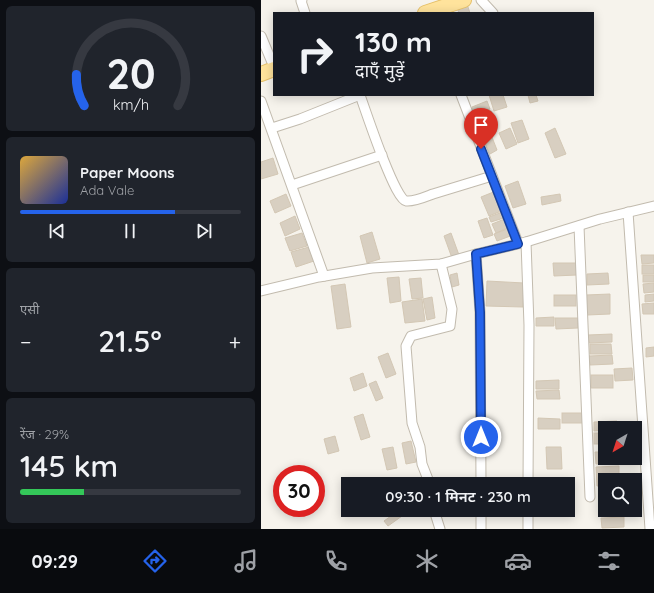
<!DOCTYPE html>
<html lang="hi">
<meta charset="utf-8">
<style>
:root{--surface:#171b24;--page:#20242c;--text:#f1f3f6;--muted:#9ea1a6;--line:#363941;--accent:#2563eb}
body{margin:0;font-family:Quicksand,"Noto Sans Devanagari",sans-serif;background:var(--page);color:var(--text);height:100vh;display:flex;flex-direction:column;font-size:15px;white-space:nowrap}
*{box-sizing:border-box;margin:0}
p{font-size:13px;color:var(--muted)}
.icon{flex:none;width:22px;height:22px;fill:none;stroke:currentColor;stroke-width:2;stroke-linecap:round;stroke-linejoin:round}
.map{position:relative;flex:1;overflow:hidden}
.side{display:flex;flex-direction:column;gap:6px;padding:6px;background:#0d0f14;width:261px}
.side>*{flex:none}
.banner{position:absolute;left:12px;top:12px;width:321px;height:84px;border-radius:0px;box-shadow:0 2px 10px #0003;background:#171b24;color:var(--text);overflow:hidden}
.needle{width:26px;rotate:219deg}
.controls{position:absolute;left:337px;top:421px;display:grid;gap:8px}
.controls a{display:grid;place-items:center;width:44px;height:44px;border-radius:0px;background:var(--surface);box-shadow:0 2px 10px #0003;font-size:20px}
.speed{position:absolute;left:12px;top:465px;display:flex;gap:8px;font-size:20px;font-weight:700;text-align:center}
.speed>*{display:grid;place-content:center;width:52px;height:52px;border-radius:50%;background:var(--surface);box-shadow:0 2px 10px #0003;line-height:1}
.speed .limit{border:6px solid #d22;background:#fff;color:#111}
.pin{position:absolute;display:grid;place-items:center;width:34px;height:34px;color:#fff;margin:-41px -17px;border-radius:50% 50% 50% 0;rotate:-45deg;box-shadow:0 0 4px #0007}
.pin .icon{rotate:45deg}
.me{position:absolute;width:44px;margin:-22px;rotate:0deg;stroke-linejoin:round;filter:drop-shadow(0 0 3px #0008)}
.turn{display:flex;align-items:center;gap:14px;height:84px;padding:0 16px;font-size:18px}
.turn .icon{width:52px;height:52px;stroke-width:2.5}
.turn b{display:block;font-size:28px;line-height:34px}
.big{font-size:30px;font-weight:600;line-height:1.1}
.side .card{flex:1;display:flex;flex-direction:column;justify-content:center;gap:6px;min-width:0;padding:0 14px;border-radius:6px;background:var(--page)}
.side .dial{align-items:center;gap:0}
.dial svg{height:104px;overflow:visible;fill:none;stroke:var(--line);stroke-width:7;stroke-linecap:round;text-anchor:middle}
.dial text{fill:var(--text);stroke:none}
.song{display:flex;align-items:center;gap:12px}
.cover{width:48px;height:48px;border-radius:6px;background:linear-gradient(135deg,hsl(40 70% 55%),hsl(230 70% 35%))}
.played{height:4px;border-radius:2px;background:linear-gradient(90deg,var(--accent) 70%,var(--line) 70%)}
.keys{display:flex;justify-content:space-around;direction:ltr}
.heat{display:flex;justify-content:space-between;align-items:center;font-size:22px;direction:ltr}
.charge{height:6px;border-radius:3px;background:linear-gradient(90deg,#34c759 29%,var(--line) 0)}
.trip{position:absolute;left:80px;top:477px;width:234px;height:40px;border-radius:0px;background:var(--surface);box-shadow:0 2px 10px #0003;font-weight:600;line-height:40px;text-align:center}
.tab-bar{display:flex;height:64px;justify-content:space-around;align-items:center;background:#090b0e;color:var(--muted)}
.tab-bar .icon{width:28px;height:28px}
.tab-bar .selected{color:var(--accent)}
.tab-bar b{font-size:18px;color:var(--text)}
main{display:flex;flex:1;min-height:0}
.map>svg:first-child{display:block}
</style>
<main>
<section class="side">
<div class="card dial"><svg viewBox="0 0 100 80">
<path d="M14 69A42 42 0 1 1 86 69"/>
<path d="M14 69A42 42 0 0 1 8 45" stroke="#2563eb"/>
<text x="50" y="56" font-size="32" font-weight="700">20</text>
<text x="50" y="72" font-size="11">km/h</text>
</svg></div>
<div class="card">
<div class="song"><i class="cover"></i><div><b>Paper Moons</b><p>Ada Vale</p></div></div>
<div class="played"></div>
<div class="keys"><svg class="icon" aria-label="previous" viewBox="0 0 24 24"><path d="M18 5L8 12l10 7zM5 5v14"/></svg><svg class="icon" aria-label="pause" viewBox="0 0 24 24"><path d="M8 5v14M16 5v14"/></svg><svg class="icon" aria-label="next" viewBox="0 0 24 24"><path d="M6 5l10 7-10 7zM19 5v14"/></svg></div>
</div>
<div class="card"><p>एसी</p>
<div class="heat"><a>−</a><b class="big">21.5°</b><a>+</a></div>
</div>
<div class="card"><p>रेंज · 29%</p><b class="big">145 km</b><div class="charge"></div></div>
</section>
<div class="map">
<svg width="393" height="529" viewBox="0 0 393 529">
<rect width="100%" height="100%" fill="#f6f3ec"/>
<g fill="#d8cfc1" stroke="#d3c7b4">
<path d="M 206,4 L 209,13 L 198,13 L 196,8 Z"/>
<path d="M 228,95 L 242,95 L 246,107 L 233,111 Z"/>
<path d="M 267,95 L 275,95 L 277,101 L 269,103 Z"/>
<path d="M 226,101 L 229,109 L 213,115 L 211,107 Z"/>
<path d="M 230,111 L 232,117 L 215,122 L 214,116 Z"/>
<path d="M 261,120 L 268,139 L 257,143 L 250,123 Z"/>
<path d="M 227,127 L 236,150 L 229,154 L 219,131 Z"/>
<path d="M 249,128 L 256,144 L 245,149 L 238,133 Z"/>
<path d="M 294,128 L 305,154 L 294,158 L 284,133 Z"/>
<path d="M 12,158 L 17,174 L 0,179 L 0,162 Z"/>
<path d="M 257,181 L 265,204 L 252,208 L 244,186 Z"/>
<path d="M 235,191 L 243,210 L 228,216 L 220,197 Z"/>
<path d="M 25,194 L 30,206 L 14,213 L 9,201 Z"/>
<path d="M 299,194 L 300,201 L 281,205 L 280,197 Z"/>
<path d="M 244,211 L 246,217 L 230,222 L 228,217 Z"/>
<path d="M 34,216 L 39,229 L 24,236 L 19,223 Z"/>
<path d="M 226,218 L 232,235 L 223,238 L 217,221 Z"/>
<path d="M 246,218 L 249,227 L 235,233 L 231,224 Z"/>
<path d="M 249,228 L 252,235 L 236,241 L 233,234 Z"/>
<path d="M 111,232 L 119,259 L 106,263 L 99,236 Z"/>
<path d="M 41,233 L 46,246 L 29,251 L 24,238 Z"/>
<path d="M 190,233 L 198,255 L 191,258 L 183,236 Z"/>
<path d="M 48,247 L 53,261 L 35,267 L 30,252 Z"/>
<path d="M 380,255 L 393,255 L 393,263 L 381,264 Z"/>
<path d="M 292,263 L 316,263 L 316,275 L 293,276 Z"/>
<rect x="381" y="265" width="12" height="9"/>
<path d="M 196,273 L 198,285 L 191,287 L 189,275 Z"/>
<path d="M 347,273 L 348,284 L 326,285 L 326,274 Z"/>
<rect x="382" y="275" width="11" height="7"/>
<path d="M 138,277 L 140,301 L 129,303 L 126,278 Z"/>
<path d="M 160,278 L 162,298 L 151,299 L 148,279 Z"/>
<path d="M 226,281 L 263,283 L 262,307 L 225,306 Z"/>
<path d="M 393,283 L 393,292 L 383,293 L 382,284 Z"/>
<path d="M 84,284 L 90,327 L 76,329 L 70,286 Z"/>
<path d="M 349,294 L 349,314 L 326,315 L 325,295 Z"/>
<path d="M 393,294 L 393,301 L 384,302 L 384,295 Z"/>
<rect x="293" y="295" width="22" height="11"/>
<path d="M 171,297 L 174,318 L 166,320 L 162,299 Z"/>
<path d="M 161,299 L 164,321 L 144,323 L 141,302 Z"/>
<path d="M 393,303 L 393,314 L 382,314 L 381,304 Z"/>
<path d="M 293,317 L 293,326 L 275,326 L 275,318 Z"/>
<path d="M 294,318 L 317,318 L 317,328 L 295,329 Z"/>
<path d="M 351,334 L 351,342 L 328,343 L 327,335 Z"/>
<path d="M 329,344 L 350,344 L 351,354 L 329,354 Z"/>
<path d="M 393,347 L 393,356 L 385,357 L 385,348 Z"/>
<path d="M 127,353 L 135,374 L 125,378 L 117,357 Z"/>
<path d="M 351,355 L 352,364 L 329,365 L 328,356 Z"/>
<path d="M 371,368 L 372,380 L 354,381 L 353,369 Z"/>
<path d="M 102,373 L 106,386 L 93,391 L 89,378 Z"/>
<rect x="330" y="375" width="22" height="13"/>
<path d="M 298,380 L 298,389 L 275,389 L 275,381 Z"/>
<path d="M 115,381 L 122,398 L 115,401 L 108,384 Z"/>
<path d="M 298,390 L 299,399 L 276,399 L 275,391 Z"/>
<rect x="301" y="413" width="22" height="10"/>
<path d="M 102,414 L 109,437 L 100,440 L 93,417 Z"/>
<path d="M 277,418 L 299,419 L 299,429 L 277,429 Z"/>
<path d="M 356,421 L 356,428 L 344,428 L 344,430 L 333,431 L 333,422 Z"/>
<rect x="333" y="433" width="11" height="11"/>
<path d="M 74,436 L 78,451 L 67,454 L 63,439 Z"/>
<path d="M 150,441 L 155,462 L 145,464 L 141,443 Z"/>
<path d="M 132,447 L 136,468 L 126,470 L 121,449 Z"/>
<path d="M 285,447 L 300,447 L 301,469 L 286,469 Z"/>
<path d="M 334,452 L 344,452 L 344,458 L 359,458 L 359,463 L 335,464 Z"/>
<path d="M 358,466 L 358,480 L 344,480 L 344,485 L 336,486 L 335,467 Z"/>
<path d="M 341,506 L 344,506 L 344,510 L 361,510 L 362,515 L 342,516 Z"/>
<path d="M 137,511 L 141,516 L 127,526 L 123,521 Z"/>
<path d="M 363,517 L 363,527 L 341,528 L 340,518 Z"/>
</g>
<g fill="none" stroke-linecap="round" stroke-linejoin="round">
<g stroke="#c2bbae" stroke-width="11">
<g id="street">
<path d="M 41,0 L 40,1 L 44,13"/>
<path d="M 220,0 L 232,13"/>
<path d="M 0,36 L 13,67"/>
<path d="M 200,95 L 257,243"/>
<path d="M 0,101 L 63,276"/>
<path d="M 11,128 L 39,119 L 99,95 C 104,109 134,200 145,201 C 153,202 164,197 172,194 C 192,188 211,182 231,176"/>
<path d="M 31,185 L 121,155"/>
<path d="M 367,212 L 389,529"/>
<path d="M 318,226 L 329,497"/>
<path d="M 265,242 L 268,325 L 267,484"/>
<path d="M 215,254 L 219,312 L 220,484"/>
<path d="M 0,291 L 58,277 L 111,268 L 180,264 L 215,254 L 265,242 L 339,219 L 393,206"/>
<path d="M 168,484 L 168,482 L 161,464 L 159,447 L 151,423 L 145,346 L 150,336 L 189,326 L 191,309 L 180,264"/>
<path d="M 173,510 L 179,529"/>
<path d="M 220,510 L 220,529"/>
<path d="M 267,529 L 267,510"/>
</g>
</g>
<g stroke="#e6c16a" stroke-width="16">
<g id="primary">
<path d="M 164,13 L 203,0"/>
<path d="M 0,74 L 13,69"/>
</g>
</g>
<use href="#street" stroke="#fff" stroke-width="9"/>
<use href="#primary" stroke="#ffe39c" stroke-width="14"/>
</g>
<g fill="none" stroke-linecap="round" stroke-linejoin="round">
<g stroke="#184099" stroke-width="10">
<path id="route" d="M 220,437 L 219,312 L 215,254 L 257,244 L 220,149"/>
</g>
<use href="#route" stroke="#2563eb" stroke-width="7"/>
</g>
</svg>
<div class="controls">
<a><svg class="needle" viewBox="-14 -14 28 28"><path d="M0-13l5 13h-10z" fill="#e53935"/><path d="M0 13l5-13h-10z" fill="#9ea1a6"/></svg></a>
<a><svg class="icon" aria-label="search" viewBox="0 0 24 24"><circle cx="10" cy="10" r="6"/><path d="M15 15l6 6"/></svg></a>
</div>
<div class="speed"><div class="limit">30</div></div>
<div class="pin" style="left:220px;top:149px;background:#d93025"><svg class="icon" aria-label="arrive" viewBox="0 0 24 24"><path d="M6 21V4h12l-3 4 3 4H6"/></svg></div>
<svg class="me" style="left:220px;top:437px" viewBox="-20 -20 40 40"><circle r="17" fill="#2563eb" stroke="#fff" stroke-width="3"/><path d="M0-11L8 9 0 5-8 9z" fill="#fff"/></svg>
<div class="trip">09:30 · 1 मिनट · 230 m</div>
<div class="banner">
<div class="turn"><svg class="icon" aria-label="right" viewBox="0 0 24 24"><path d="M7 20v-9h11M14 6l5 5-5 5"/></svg><div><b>130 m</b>दाएँ मुड़ें</div></div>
</div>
</div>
</main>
<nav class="tab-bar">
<b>09:29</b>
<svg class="icon selected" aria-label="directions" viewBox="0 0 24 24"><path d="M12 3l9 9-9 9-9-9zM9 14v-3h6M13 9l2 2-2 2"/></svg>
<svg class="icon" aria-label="music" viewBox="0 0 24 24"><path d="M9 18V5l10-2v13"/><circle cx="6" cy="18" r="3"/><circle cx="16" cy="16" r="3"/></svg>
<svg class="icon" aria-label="phone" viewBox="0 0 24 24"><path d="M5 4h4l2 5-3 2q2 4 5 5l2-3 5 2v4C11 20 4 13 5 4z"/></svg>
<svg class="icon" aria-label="climate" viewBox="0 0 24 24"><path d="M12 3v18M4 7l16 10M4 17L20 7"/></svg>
<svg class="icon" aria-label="car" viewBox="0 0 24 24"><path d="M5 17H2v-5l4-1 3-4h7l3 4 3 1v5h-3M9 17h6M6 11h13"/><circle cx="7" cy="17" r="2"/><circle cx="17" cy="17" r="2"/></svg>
<svg class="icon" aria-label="filters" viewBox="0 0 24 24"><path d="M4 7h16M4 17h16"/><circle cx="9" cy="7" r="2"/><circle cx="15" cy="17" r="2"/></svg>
</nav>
